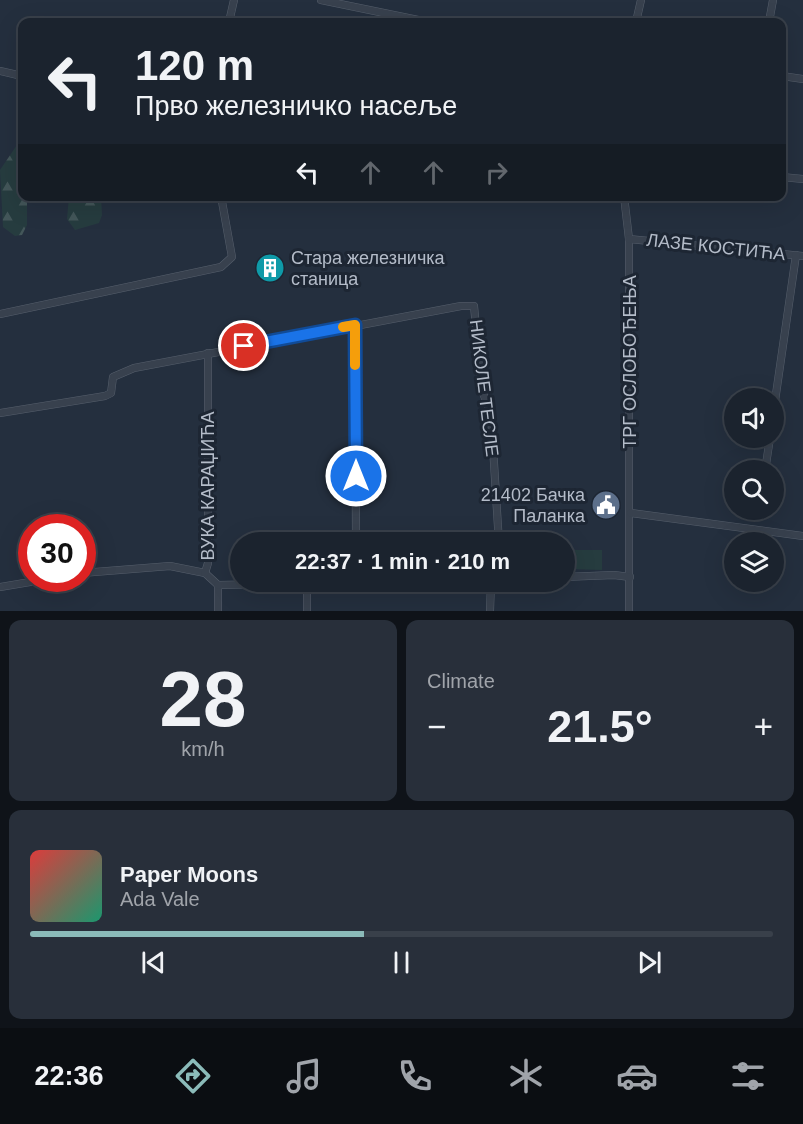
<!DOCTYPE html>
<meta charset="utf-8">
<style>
:root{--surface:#1b232e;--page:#282f3a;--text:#f1f3f6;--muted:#a0a4aa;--line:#39404a;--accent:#8bbbb9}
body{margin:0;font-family:Helvetica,sans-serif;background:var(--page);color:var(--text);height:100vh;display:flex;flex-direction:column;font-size:22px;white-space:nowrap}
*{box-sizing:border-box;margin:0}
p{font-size:20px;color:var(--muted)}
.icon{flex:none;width:33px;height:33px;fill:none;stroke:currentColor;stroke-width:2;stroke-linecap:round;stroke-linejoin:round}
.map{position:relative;height:611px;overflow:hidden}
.details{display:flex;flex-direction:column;gap:9px;padding:9px;background:#0f1319;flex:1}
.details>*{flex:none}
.hud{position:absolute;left:18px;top:18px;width:768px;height:183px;border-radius:12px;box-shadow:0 6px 24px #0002,0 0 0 2px var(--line);background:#1b232e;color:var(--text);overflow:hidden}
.fabs{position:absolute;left:724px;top:388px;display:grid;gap:12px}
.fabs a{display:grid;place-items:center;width:60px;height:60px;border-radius:50%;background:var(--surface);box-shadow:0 6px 24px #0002,0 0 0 2px var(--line);font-size:30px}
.speed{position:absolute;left:18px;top:514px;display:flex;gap:12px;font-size:30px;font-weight:700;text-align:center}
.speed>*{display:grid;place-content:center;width:78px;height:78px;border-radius:50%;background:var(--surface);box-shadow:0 6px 24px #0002,0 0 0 2px var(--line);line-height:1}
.speed .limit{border:9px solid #d22;background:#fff;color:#111}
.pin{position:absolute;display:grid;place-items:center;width:51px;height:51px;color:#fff;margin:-26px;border:3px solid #fff;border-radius:50%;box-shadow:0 2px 6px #0007}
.me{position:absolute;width:66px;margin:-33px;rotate:0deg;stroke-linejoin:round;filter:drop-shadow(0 0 4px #0008)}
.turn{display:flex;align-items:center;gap:21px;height:126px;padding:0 18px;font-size:27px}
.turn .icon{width:78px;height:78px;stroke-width:2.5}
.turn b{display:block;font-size:42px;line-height:51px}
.lanes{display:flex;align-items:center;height:57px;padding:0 18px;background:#0003;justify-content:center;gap:30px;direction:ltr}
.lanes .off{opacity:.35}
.big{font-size:45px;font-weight:700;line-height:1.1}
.details .card{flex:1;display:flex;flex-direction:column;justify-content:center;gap:9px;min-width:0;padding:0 21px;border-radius:12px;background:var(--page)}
.details .dial{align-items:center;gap:0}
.dial b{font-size:78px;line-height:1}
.song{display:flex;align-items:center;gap:18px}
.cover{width:72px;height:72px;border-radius:9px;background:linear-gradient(135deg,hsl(0 70% 55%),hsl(160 70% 35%))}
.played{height:6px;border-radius:3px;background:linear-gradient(90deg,var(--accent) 45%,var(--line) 45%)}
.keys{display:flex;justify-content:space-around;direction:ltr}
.heat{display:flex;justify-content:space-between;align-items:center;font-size:33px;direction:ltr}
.details .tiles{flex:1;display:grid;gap:9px;grid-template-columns:1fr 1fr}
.card:last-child{grid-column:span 2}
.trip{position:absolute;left:230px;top:532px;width:345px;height:60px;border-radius:30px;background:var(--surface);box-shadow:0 6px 24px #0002,0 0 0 2px var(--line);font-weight:700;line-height:60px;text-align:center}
.tabs{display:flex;height:96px;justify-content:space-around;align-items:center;background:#0b0e12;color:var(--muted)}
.tabs .icon{width:42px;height:42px}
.tabs .selected{color:var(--accent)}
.tabs b{font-size:27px;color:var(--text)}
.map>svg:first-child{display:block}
</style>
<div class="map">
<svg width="803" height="611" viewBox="0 0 803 611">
<defs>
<pattern id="forest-firs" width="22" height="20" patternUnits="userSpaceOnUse" patternTransform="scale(1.5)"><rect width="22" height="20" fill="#263c3f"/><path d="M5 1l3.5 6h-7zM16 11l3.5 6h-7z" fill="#435659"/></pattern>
</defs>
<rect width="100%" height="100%" fill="#242f3e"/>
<path fill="#263c3f" d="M 569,550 L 602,550 L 602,570 L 569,569 Z"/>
<g fill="url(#forest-firs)">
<path d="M 19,142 L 22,145 L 22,196 L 27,197 L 27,225 L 22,235 L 15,236 L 3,227 L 0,170 Z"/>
<path d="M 69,197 L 101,197 L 102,215 L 99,223 L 75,230 L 67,219 Z"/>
</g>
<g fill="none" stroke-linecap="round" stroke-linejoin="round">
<g stroke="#565f6c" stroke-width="8">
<g id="street">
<path d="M 321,0 L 428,22"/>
<path d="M 229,22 L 234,0"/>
<path d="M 636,22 L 641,0"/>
<path d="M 769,22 L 773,0"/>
<path d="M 0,71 L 22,76"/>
<path d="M 782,76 L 803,79"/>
<path d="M 782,177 L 803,179"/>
<path d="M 624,196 L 629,239 L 629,611"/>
<path d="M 629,239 L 803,256"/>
<path d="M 0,314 L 221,267 L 232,257 L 221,196"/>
<path d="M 355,325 L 356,543"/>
<path d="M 774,408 L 796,255"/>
<path d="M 0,413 L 105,396 L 111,393 L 113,377 L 134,368 L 461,306 L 474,306 L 482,390 L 491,415 L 499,543"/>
<path d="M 765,471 L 770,438"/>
<path d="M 631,513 L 803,536"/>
<path d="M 82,573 L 170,566 L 205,573 L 218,585 L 218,611"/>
<path d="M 205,573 L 208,563 L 208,353"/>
<path d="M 564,577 L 614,575 L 630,577"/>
<path d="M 218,585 L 361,582"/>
<path d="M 0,587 L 48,579"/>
<path d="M 307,611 L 307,582"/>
<path d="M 490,611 L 491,582"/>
</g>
</g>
<use href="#street" stroke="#38414e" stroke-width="7"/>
</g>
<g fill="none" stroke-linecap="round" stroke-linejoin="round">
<g stroke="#114b97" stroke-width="15">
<path id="route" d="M 244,346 L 355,325 L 356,476"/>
</g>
<use href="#route" stroke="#1a73e8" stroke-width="10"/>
<path stroke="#f59e0b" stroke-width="10" d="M 343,327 L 355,325 L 355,365"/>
</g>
<defs>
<g id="building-disc" transform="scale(1.5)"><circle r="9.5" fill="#0f9aa8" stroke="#1d2633"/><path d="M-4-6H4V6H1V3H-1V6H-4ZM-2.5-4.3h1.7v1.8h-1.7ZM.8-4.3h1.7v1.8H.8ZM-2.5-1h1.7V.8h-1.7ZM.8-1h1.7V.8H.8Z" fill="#fff"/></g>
<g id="civic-disc" transform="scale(1.5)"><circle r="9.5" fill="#5c6f8a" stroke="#1d2633"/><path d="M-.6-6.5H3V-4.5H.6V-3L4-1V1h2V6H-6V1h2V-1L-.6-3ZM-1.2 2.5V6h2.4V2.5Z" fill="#fff"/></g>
</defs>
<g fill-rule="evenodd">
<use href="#building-disc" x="270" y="268"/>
<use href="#civic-disc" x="606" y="505"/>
</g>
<g text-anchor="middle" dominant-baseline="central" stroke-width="6" stroke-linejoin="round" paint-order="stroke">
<g font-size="18" fill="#b4bcc9" stroke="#1d2633">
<text transform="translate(716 247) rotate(6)">ЛАЗЕ КОСТИЋА</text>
<text transform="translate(630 362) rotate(-90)">ТРГ ОСЛОБОЂЕЊА</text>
<text transform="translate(484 388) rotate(83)">НИКОЛЕ ТЕСЛЕ</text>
<text transform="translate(208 486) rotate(-90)">ВУКА КАРАЏИЋА</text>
</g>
<g font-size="18" fill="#b4bcc9" stroke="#1d2633" text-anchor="start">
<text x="291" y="258">Стара железничка<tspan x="291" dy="21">станица</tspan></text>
<text x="585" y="495" text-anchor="end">21402 Бачка<tspan x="585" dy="21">Паланка</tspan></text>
</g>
</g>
</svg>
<div class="fabs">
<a><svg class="icon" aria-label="sound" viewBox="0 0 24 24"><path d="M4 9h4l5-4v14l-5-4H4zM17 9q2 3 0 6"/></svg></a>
<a><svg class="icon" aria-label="search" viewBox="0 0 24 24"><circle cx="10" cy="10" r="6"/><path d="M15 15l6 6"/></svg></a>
<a><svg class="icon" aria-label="layers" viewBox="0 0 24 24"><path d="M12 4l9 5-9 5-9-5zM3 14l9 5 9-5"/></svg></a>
</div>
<div class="speed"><div class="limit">30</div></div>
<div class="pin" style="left:244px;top:346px;background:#d93025"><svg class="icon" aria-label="arrive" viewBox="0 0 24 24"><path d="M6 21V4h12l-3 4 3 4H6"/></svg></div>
<svg class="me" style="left:356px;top:476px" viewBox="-20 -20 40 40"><circle r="17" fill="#1a73e8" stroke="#fff" stroke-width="3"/><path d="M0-11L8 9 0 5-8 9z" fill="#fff"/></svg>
<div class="trip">22:37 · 1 min · 210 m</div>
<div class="hud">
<div class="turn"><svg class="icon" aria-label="left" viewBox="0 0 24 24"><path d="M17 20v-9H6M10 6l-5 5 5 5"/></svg><div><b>120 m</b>Прво железничко насеље</div></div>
<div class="lanes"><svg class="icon" aria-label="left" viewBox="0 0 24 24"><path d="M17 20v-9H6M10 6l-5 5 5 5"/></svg><svg class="icon off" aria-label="ahead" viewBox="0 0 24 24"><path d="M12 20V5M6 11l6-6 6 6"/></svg><svg class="icon off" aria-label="ahead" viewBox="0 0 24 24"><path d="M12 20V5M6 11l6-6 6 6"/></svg><svg class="icon off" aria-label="right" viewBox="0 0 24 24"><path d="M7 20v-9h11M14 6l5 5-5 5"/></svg></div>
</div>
</div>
<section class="details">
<div class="tiles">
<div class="card dial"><b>28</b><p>km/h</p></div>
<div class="card"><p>Climate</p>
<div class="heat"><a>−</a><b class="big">21.5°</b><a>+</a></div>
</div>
<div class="card">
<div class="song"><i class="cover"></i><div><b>Paper Moons</b><p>Ada Vale</p></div></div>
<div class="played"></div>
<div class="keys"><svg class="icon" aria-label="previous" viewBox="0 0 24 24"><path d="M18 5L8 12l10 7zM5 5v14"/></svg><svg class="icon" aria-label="pause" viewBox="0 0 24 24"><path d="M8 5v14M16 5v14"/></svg><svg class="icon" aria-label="next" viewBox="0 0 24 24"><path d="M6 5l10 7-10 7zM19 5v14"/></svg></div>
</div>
</div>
</section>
<nav class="tabs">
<b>22:36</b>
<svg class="icon selected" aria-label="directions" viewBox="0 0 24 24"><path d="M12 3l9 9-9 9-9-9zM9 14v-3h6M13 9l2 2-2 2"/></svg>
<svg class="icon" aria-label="music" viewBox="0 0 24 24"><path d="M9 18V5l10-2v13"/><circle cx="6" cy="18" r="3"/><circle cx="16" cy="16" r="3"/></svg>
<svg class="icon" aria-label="phone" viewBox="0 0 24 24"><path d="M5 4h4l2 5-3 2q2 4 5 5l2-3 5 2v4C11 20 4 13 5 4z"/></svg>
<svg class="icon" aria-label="climate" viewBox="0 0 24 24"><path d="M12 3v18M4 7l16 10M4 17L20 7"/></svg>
<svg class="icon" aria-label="car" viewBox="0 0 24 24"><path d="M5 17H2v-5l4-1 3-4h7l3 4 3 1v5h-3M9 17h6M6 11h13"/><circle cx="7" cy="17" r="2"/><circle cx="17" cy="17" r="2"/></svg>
<svg class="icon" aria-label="filters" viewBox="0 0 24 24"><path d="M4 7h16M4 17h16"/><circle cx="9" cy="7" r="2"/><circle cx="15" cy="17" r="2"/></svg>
</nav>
